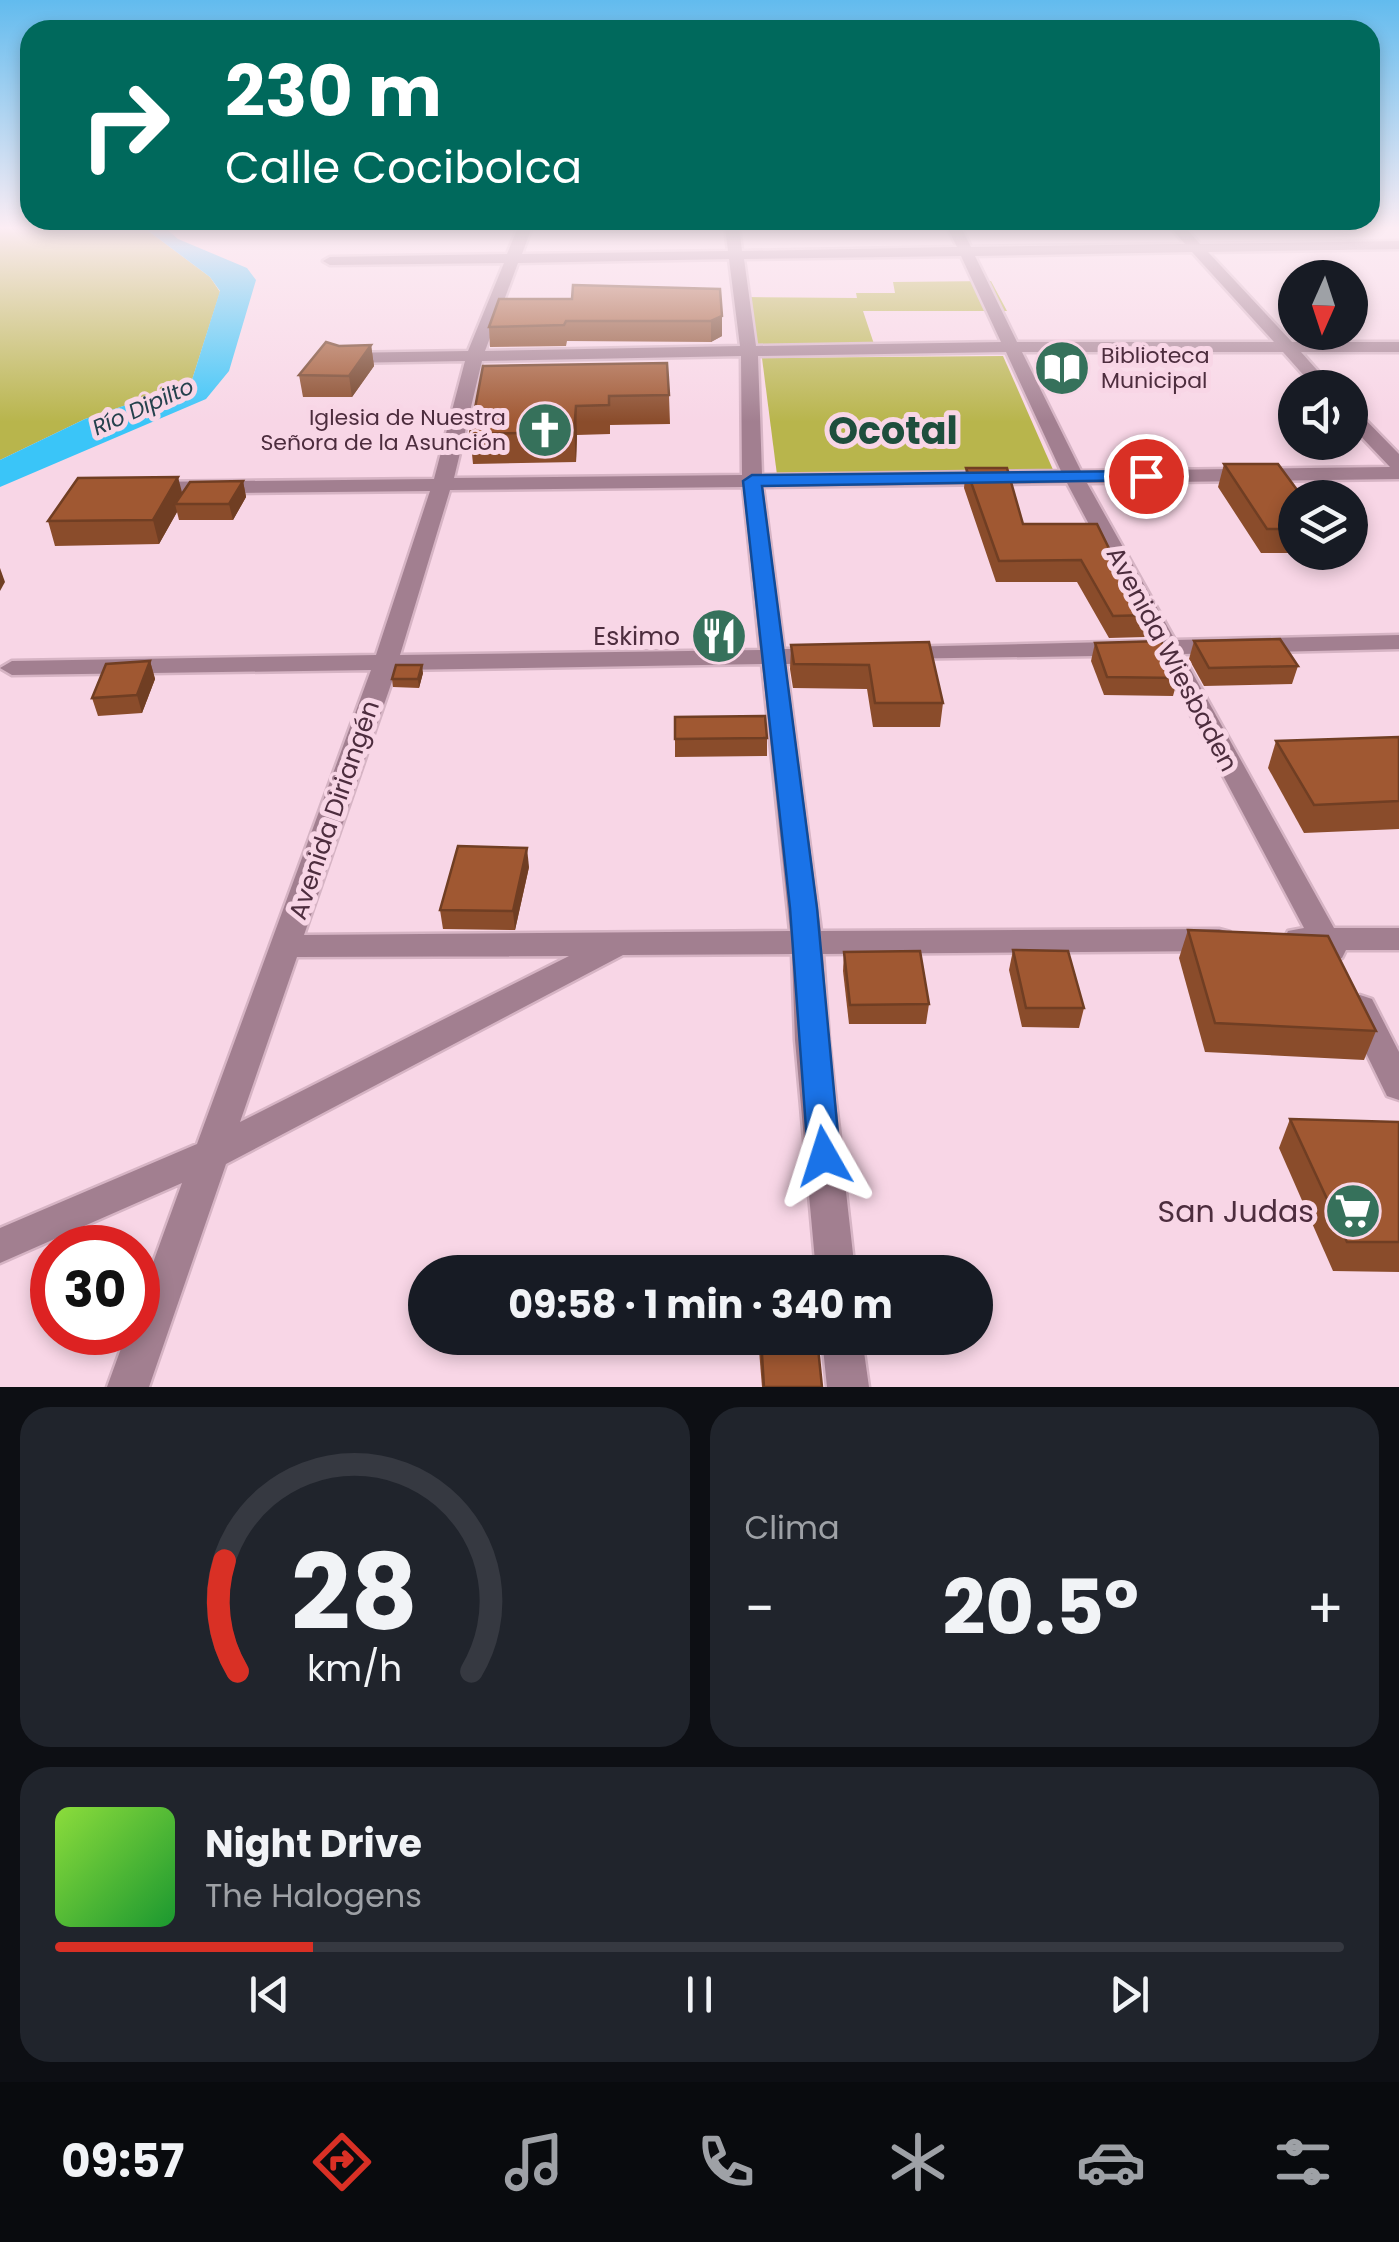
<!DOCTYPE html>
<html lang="es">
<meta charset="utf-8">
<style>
:root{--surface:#171b24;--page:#20242c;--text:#f1f3f6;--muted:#9ea1a6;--line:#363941;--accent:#d93025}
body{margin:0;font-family:Poppins,sans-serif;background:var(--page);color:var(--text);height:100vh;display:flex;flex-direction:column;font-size:38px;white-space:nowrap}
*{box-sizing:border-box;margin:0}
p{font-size:32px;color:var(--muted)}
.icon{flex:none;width:55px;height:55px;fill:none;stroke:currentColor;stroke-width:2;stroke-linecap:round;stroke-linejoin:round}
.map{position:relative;height:1387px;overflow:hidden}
.panel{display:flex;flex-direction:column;gap:20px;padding:20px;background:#0d0f14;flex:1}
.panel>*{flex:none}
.hud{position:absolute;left:20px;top:20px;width:1360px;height:210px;border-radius:30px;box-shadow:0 5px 15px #0003;background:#00695c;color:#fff;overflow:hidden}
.needle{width:65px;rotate:183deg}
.tools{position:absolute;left:1278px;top:260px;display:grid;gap:20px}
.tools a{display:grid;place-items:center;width:90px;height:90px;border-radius:50%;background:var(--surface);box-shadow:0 5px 15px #0003;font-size:50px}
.speed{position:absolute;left:30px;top:1225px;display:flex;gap:20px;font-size:50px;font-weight:700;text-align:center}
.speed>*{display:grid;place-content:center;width:130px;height:130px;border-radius:50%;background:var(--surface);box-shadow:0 5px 15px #0003;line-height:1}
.speed .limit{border:15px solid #d22;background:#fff;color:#111}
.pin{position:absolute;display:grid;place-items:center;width:85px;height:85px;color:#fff;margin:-42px;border:5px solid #fff;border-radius:50%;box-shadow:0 2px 10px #0007}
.me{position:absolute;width:110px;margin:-55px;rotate:354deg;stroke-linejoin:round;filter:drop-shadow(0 0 8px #0008)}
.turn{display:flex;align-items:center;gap:35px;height:210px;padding:0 40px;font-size:45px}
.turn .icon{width:130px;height:130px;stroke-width:2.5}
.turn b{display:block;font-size:70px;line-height:85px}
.big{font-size:75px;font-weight:700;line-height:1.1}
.panel .tile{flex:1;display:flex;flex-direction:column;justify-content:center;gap:15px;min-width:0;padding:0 35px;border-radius:30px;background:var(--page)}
.panel .dial{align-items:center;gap:0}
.dial svg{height:260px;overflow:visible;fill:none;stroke:var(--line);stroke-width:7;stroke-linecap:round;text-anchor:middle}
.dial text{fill:var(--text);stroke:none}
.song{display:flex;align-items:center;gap:30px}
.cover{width:120px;height:120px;border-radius:15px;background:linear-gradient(135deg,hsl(90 70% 55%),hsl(130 70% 35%))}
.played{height:10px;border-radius:5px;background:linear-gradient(90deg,var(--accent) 20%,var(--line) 20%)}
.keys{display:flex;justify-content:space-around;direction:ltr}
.heat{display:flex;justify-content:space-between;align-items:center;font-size:55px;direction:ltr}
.panel .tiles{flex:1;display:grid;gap:20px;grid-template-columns:1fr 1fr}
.tile:last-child{grid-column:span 2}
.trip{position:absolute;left:408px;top:1255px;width:585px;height:100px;border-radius:50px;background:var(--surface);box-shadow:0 5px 15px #0003;font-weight:700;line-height:100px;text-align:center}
.menu{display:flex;height:160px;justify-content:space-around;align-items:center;background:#090b0e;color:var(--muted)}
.menu .icon{width:70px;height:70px}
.menu .current{color:var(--accent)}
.menu b{font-size:45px;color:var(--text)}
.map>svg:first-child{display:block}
</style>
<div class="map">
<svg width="1399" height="1387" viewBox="0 0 1399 1387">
<rect width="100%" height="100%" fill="#f8d6e6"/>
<g fill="#b8b54c">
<path d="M 0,227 L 143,227 L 210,277 L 220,292 L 191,383 L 85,419 L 0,460 Z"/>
<path d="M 991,281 L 1007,311 L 863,311 L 876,350 L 748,352 L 744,297 L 857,298 L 856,293 L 895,293 L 893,282 Z"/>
<path d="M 1003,356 L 1054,472 L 777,475 L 762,358 Z"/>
</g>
<path fill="#3ac5f8" d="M 143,227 L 164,227 L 178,239 L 247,268 L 256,280 L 229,371 L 206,399 L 0,487 L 0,460 L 85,419 L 191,383 L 220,291 L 210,277 Z"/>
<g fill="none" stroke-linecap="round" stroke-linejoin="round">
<g stroke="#d6b4c4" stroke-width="5">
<g id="minor">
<path d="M 518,227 L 532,227 L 522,254 L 728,251 L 725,227 L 739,227 L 742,251 L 957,247 L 947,227 L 961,227 L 971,247 L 1185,244 L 1170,227 L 1185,227 L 1200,244 L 1399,241 L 1399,249 L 1208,252 L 1292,342 L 1399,342 L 1399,352 L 1301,352 L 1333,388 L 1315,388 L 1283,352 L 1022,352 L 1081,471 L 1390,467 L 1350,425 L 1350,409 L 1356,410 L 1399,454 L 1399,479 L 1087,483 L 1175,640 L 1399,635 L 1399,649 L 1182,654 L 1334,928 L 1399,928 L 1399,950 L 1346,950 L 1342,958 L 1331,961 L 1320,958 L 1316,950 L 1288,947 L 1284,939 L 1288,931 L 1304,928 L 1159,655 L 890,659 L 887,654 L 890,649 L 899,647 L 1151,641 L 1067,483 L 763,487 L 784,649 L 824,649 L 836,656 L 824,663 L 786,664 L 821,931 L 1219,929 L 1230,932 L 1234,940 L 1230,948 L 1219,951 L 823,954 L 829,1040 L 855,1272 L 816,1272 L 795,1040 L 792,954 L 623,955 L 226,1164 L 149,1387 L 107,1387 L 127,1332 L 138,1332 L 138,1304 L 182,1183 L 0,1263 L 0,1228 L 197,1144 L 371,670 L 12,675 L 0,668 L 12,661 L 376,655 L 430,491 L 146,494 L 136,488 L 146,482 L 434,479 L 465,361 L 342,363 L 334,358 L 342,353 L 468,351 L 504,263 L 330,265 L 323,261 L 330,257 L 507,254 ZM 1192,252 L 1274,342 L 1017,342 L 975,256 ZM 961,256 L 1001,342 L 756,346 L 744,259 ZM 729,259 L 740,346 L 485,351 L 518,263 ZM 1006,352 L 1061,471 L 762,475 L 758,356 ZM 741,356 L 742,475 L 454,478 L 482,361 ZM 743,487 L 760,650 L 400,655 L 450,490 ZM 762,664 L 790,931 L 304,935 L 396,670 ZM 569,956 L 240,1122 L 297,957 Z"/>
<path d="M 1360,995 L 1372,999 L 1399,1052 L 1399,1100 L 1387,1096 L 1344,1008 L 1348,999 Z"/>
<path d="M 822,1338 L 862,1338 L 869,1387 L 827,1387 Z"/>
</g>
</g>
<use href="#minor" fill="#a27f90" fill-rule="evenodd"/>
</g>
<g fill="#8a4c2b">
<path d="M 499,299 L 722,316 L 722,336 L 711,342 L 567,341 L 566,346 L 490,347 L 489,327 Z"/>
<path d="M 371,345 L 374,366 L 352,397 L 303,397 L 299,375 L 339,346 Z"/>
<path d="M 483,366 L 669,395 L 670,424 L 610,425 L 610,434 L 577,435 L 576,462 L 473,464 L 470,434 Z"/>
<path d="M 1224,464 L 1295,498 L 1295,552 L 1319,553 L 1261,553 L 1218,487 Z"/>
<path d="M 966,468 L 1023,524 L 1124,579 L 1150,615 L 1145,637 L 1109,638 L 1077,582 L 996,582 L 964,488 Z"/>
<path d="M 243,481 L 246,497 L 233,520 L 179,520 L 177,512 L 159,544 L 55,546 L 48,521 Z"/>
<path d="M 1194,641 L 1298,666 L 1292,684 L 1204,686 L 1189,659 Z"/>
<path d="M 929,642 L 943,703 L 940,727 L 873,727 L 867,689 L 793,688 L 790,669 L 791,645 Z"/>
<path d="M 1095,643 L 1178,678 L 1173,696 L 1104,695 L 1091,661 Z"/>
<path d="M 150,661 L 155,679 L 142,713 L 98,716 L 92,698 Z"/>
<path d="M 423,673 L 419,688 L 393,687 L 392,679 Z"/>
<path d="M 675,717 L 767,738 L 767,756 L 675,757 Z"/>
<path d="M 1399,737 L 1399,829 L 1304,833 L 1268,768 L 1276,741 Z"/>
<path d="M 529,867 L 515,930 L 443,929 L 440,910 Z"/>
<path d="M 1188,930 L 1376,1031 L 1364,1060 L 1205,1052 L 1179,958 Z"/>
<path d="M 1013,950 L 1084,1008 L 1079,1028 L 1022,1027 L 1009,970 Z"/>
<path d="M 844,952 L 929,1004 L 926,1024 L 849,1024 L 843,971 Z"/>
<path d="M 1290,1119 L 1399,1122 L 1399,1272 L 1333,1271 L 1279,1148 Z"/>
<path d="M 758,1338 L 817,1338 L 822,1387 L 762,1387 Z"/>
</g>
<g fill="#703e23">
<path d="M 722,316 L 722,336 L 711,342 L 711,321 Z"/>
<path d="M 371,345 L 374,366 L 352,397 L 349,376 Z"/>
<path d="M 576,406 L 577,435 L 576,462 L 574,432 Z"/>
<path d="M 178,477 L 184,500 L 175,504 L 177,512 L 159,544 L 153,520 Z"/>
<path d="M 243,481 L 246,497 L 233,520 L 229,504 Z"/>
<path d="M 0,568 L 5,582 L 0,591 Z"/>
<path d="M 150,661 L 155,679 L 142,713 L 137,695 Z"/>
<path d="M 422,665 L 423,673 L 419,688 L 418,679 Z"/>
<path d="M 527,848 L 529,867 L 515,930 L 513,911 Z"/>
</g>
<g fill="#a05832" stroke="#703e23" stroke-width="2.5">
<path d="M 573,285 L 720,289 L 722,316 L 711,321 L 566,321 L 564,325 L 489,327 L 499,299 L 572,299 Z"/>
<path d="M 326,342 L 339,346 L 371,345 L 349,376 L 299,375 Z"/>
<path d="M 667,363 L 669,395 L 609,396 L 609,405 L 576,406 L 574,432 L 470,434 L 483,366 Z"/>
<path d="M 1224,464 L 1278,464 L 1303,498 L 1295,498 L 1295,529 L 1267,529 Z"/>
<path d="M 966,468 L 1007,468 L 1023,524 L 1097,524 L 1124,579 L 1128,579 L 1150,615 L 1113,616 L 1081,560 L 999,561 Z"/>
<path d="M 178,477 L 153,520 L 48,521 L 78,478 Z"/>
<path d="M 243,481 L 229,504 L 175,504 L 190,482 Z"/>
<path d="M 1280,639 L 1298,666 L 1209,668 L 1194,641 Z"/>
<path d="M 1161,641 L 1178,678 L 1107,677 L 1095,643 Z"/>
<path d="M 929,642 L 943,703 L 875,703 L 869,665 L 794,664 L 791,645 Z"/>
<path d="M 150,661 L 137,695 L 92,698 L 106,664 Z"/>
<path d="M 396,665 L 422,665 L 418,679 L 392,679 Z"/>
<path d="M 765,716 L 767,738 L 675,739 L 675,717 Z"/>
<path d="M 1399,737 L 1399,801 L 1314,805 L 1276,741 Z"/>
<path d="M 458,846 L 527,848 L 513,911 L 440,910 Z"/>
<path d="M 1188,930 L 1328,936 L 1376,1031 L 1215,1023 Z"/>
<path d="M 1013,950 L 1068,951 L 1084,1008 L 1026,1008 Z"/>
<path d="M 920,951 L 929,1004 L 850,1005 L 844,952 Z"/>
<path d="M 1290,1119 L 1399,1122 L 1399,1242 L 1347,1242 Z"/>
<path d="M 761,1338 L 817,1338 L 822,1387 L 764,1387 Z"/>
</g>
<linearGradient id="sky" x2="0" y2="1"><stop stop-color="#62bbee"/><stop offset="0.54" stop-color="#fcedf4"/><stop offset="1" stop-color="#fcedf4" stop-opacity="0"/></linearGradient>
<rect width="1399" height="422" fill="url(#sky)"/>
<path fill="#1a73e8" stroke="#114b97" stroke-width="2.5" d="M 1146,471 L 1155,476 L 1153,480 L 762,486 L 817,908 L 840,1156 L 836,1166 L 824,1170 L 812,1166 L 808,1156 L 790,908 L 743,481 L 752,475 Z"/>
<defs>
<g id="library-disc" transform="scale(2.875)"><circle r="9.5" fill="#36715b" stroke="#f8d6e6"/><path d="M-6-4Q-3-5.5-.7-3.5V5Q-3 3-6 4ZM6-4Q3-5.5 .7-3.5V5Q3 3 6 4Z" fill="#fff"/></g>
<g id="church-disc" transform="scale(2.875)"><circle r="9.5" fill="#36715b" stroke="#f8d6e6"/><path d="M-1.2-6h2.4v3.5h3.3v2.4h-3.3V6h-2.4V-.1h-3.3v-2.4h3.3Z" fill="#fff"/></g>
<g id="restaurant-disc" transform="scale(2.875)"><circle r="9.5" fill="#36715b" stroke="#f8d6e6"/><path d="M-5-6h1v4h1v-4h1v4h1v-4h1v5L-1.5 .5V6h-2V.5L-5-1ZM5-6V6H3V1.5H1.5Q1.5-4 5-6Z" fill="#fff"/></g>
<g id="supermarket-disc" transform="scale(2.875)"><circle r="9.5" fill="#36715b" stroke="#f8d6e6"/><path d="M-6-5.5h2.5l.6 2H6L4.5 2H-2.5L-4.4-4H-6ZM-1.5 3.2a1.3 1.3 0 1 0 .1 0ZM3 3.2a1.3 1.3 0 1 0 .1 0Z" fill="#fff"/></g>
</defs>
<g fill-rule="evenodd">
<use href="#library-disc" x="1062" y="368"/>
<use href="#church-disc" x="545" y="430"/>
<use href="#restaurant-disc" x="719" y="636"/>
<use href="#supermarket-disc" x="1353" y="1211"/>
</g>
<g text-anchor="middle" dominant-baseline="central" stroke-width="10" stroke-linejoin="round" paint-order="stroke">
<g font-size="22" fill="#4d2d3e" stroke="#f8d6e6" text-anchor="start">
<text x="1101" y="355">Biblioteca<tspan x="1101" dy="25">Municipal</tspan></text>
<text x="506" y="417" text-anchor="end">Iglesia de Nuestra<tspan x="506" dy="25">Señora de la Asunción</tspan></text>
</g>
<g font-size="22" font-style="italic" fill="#25414d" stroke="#f8d6e6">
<text transform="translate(143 407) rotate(-24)">Río Dipilto</text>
</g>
<g font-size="25" fill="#4d2d3e" stroke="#f8d6e6" text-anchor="end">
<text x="680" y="636">Eskimo</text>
</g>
<g font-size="25" fill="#4d2d3e" stroke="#f8d6e6">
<text transform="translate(1172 659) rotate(62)">Avenida Wiesbaden</text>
<text transform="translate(334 810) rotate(-71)">Avenida Diriangén</text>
</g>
<g font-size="30" fill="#4d2d3e" stroke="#f8d6e6" text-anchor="end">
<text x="1314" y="1211">San Judas</text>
</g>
<g font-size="38" font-weight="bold" fill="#1e4e3d" stroke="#f8d6e6">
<text x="893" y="430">Ocotal</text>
</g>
</g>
</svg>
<div class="tools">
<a><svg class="needle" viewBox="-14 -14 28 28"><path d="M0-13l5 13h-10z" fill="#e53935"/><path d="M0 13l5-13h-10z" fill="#9ea1a6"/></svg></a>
<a><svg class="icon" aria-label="sound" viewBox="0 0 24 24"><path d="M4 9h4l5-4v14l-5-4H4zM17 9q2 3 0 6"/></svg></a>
<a><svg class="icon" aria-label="layers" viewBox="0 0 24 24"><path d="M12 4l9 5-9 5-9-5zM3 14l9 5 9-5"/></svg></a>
</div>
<div class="speed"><div class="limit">30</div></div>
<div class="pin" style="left:1146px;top:476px;background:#d93025"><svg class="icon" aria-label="arrive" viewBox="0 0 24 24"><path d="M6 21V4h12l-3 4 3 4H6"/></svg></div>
<svg class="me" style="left:824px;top:1156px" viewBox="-20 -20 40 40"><path d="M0-17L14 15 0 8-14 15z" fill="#1a73e8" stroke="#fff" stroke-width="4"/></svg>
<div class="trip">09:58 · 1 min · 340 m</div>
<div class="hud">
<div class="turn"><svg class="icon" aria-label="right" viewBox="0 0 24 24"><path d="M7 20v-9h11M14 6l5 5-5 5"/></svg><div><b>230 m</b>Calle Cocibolca</div></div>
</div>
</div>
<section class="panel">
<div class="tiles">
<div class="tile dial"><svg viewBox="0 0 100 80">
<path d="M14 69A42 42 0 1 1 86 69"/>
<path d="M14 69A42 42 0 0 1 10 35" stroke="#d93025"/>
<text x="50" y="56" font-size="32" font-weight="700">28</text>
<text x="50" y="72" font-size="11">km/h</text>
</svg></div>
<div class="tile"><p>Clima</p>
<div class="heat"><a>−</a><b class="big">20.5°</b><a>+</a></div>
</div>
<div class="tile">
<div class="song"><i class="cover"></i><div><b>Night Drive</b><p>The Halogens</p></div></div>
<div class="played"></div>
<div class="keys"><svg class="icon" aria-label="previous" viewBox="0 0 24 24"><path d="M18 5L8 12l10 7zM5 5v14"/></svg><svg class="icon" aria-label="pause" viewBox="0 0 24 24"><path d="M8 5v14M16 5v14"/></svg><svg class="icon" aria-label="next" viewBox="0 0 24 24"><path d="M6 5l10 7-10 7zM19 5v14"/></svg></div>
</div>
</div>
</section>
<nav class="menu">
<b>09:57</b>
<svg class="icon current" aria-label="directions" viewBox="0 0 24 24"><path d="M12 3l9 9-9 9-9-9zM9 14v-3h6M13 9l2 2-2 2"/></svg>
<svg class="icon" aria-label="music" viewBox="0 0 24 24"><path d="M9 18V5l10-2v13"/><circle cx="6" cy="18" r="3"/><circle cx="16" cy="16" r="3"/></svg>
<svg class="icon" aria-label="phone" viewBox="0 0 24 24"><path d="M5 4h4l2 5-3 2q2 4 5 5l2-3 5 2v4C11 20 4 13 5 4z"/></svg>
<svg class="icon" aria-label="climate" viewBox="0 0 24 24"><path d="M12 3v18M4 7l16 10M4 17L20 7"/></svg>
<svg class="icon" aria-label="car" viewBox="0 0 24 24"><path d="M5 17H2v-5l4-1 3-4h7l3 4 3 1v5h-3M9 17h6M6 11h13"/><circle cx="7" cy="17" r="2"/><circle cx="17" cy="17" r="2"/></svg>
<svg class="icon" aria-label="filters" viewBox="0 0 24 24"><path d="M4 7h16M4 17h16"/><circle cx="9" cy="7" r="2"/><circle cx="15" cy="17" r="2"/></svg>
</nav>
